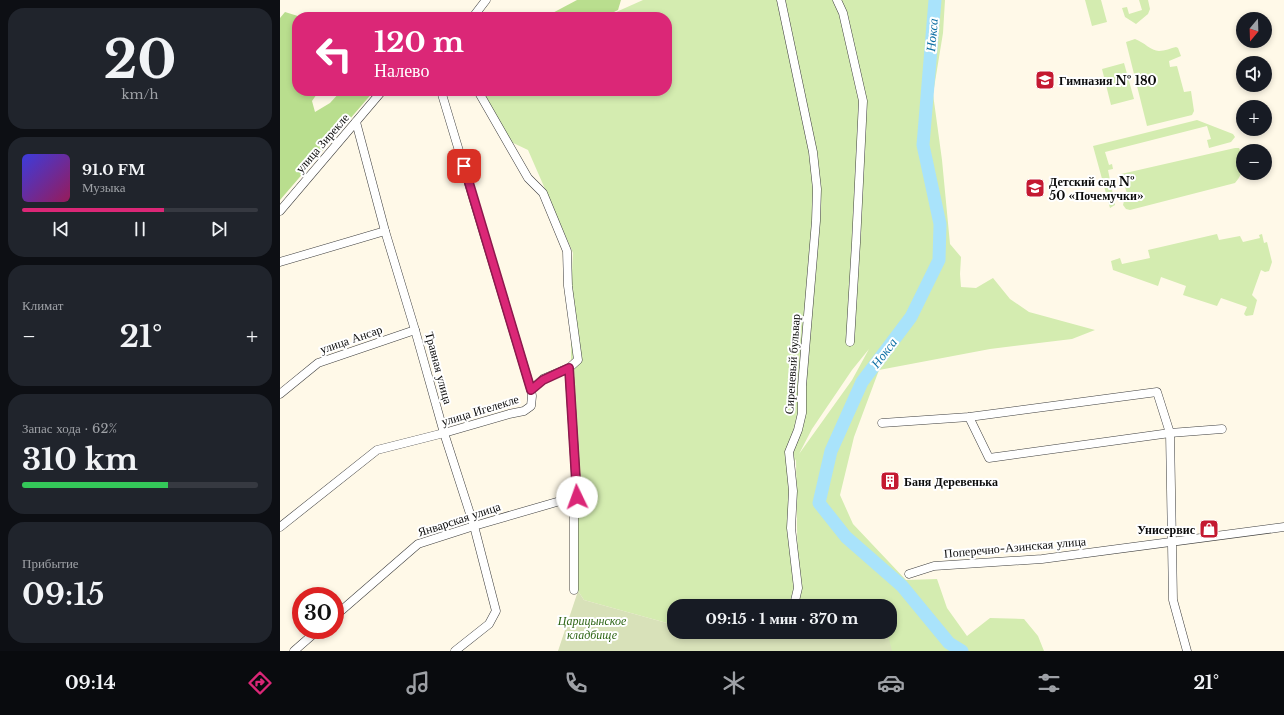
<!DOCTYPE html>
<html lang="ru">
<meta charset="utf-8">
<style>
:root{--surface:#171b24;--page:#20242c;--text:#f1f3f6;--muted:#9ea1a6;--line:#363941;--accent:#db2777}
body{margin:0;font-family:"Libre Baskerville",serif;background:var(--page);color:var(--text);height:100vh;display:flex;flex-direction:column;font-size:15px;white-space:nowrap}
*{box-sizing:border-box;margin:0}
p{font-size:13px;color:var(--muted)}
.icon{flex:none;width:22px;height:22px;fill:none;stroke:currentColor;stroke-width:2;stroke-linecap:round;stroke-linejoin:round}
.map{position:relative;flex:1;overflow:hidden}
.details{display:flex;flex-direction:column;gap:8px;padding:8px;background:#0d0f14;width:280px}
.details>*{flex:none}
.banner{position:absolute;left:12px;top:12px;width:380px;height:84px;border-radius:16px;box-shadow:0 2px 6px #0003;background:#db2777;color:#fff;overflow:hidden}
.needle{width:26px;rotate:199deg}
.fabs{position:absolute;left:956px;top:12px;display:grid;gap:8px}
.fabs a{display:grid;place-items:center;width:36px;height:36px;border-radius:50%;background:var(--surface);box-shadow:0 2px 6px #0003;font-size:20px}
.speed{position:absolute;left:12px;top:587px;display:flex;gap:8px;font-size:20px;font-weight:700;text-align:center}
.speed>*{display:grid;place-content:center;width:52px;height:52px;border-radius:50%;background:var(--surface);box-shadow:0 2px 6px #0003;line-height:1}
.speed .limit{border:6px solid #d22;background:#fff;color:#111}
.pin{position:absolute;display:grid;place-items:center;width:34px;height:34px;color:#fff;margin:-17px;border-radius:8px;box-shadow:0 2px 6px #0006}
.me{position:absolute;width:44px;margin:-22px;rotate:357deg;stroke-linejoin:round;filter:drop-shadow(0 0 3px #0008)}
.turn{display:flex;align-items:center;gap:14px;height:84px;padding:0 16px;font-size:18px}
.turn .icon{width:52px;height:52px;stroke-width:2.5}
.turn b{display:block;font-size:28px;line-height:34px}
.big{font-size:30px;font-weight:700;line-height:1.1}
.details .widget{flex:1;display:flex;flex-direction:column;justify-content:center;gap:6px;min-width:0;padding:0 14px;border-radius:16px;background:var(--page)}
.details .dial{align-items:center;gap:0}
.dial b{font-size:52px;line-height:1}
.song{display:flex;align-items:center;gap:12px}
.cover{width:48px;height:48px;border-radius:6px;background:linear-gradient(135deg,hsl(240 70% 55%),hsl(330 70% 35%))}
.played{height:4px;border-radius:2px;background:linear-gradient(90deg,var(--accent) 60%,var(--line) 60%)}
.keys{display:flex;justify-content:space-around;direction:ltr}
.heat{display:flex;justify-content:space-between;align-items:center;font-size:22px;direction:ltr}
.charge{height:6px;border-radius:3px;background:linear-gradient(90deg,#34c759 62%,var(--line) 0)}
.trip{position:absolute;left:387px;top:599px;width:230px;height:40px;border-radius:16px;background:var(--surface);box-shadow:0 2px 6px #0003;font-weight:700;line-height:40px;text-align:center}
.menu{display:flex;height:64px;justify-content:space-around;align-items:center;background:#090b0e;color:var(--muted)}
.menu .icon{width:28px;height:28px}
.menu .current{color:var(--accent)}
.menu b{font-size:18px;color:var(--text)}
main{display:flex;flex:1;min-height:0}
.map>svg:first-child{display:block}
</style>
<main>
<section class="details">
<div class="widget dial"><b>20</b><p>km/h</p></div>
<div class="widget">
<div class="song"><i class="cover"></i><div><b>91.0 FM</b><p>Музыка</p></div></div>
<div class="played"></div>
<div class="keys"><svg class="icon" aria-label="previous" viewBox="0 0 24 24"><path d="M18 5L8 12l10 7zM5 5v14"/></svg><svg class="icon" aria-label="pause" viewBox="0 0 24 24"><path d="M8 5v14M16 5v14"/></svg><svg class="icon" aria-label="next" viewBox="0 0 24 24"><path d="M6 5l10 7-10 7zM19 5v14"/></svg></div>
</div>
<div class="widget"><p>Климат</p>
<div class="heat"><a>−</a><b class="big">21°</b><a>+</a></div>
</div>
<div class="widget"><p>Запас хода · 62%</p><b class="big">310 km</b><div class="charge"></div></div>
<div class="widget"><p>Прибытие</p><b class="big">09:15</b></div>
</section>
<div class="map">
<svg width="1004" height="651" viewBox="0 0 1004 651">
<rect width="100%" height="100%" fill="#fff9e8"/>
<g fill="#d4ecb0" fill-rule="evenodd">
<path d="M 363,0 L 665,0 L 663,33 L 653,94 L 662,160 L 670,244 L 681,257 L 680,274 L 681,287 L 696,288 L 713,278 L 730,299 L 749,312 L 815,330 L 792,339 L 710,349 L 599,370 L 574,437 L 560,495 L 573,524 L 626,580 L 657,579 L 667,608 L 687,636 L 710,618 L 744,619 L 758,636 L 764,651 L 608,651 L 597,632 L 610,632 L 610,606 L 394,606 L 394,625 L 304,600 L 298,591 L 291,362 L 291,288 L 293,253 L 248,150 L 229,141 L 201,91 L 387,91 L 387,17 L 325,17 ZM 589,349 L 572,380 L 519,454 L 532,429 L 572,370 ZM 516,459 L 518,590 L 512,465 Z"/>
<path d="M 805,0 L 821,0 L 827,22 L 812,26 Z"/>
<path d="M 859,0 L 868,0 L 870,9 L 868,14 L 856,24 L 845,17 L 842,8 L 847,7 L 849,14 L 862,10 Z"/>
<path d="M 855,39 C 864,42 871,51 879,51 C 885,51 891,48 896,47 L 898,48 L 901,56 L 889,61 L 890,67 L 897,66 L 904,92 L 911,91 L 914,111 L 912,115 L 867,126 L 846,42 Z"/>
<path d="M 844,63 L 854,99 L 831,105 L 822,69 Z"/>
<path d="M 917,120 L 953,134 L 955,137 L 951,142 L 929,148 L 927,140 L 931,139 L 927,126 L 825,152 L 829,165 L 832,164 L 833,169 L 828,170 L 835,205 L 830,208 L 813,146 Z"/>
<path d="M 955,148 L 959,148 C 966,163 965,171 955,183 L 850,210 L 846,209 L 843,205 L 844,201 L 849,200 L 841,174 Z"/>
<path d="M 937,234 L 939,240 L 960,236 L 963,242 L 980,238 L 979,235 L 982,234 L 984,243 L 987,242 L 992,262 L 989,271 L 985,272 L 981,270 L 972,295 L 977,300 L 973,315 L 966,316 L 964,314 L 967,307 L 941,298 L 937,306 L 903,295 L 906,286 L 881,277 L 878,286 L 833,270 L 831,261 L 840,258 L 842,264 L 870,258 L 868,250 Z"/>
</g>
<g fill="#b9de8e">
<path d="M 297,0 L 341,0 L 338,10 L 324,17 L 265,17 Z"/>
<path d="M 5,12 L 21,17 L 17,17 L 17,91 L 39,91 L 32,101 L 35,112 L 50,103 L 61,91 L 94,91 L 0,200 L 0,18 Z"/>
</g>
<path fill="#d8e1b9" d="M 298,591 L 304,600 L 394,625 L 394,632 L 419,632 L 431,635 L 444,632 L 606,632 L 608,635 L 612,651 L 278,651 Z"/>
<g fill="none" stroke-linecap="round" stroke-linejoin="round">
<path stroke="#a9e3fb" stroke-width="13" d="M 655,0 L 643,145 L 660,224 L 659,260 L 631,317 L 582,382 L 551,451 L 539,503 L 566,537 L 622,586 L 669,643 L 682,651"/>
<g stroke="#3e3e3e" stroke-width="9">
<g id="minor">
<path d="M 501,0 L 533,152 L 537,189 L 536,221 L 522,386 L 522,413 L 518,430 L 509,452 L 513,491 L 511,528 L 518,588 L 514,605 L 508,606"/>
<path d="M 557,0 L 563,13 L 583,101 L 576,243 L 570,342"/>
<path d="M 193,17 L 206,0"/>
<path d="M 198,91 L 248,178 L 263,193 L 287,251 L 288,286 L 298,360 L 289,368 L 263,379 L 251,390"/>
<path d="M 76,122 L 105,231 L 135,330 L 164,433 L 194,526 L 216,611 L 209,624 L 175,651"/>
<path d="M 0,211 L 102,91"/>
<path d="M 0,262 L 105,231"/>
<path d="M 0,394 L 38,363 L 135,330"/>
<path d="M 689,417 L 709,458 L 890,433 L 942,429"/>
<path d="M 602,423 L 689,417 L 877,392 L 890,433 L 893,600 L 907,651"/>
<path d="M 287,499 L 294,509 L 294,590"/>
<path d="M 0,527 L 97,450 L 164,433 L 229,414 L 244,411 L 251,406 L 252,396 L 251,390 L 161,91"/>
<path d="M 629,574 L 654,566 L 762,559 L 1004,527"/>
<path d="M 55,616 L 138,544 L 194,526 L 287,499 L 297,497 L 289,368"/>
<path d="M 14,651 L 38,630"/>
</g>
</g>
<use href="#minor" stroke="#fff" stroke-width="8"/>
</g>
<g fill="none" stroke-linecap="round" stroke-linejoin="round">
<g stroke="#8e194d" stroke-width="10">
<path id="route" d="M 184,166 L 251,390 L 263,380 L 289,368 L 297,497"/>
</g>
<use href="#route" stroke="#db2777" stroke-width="7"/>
</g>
<defs>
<g id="school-square" transform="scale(1)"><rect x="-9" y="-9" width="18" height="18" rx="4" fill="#c41931" stroke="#fff"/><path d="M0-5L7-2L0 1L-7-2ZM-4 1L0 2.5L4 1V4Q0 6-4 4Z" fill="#fff"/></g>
<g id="building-square" transform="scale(1)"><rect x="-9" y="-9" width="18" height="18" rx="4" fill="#c41931" stroke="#fff"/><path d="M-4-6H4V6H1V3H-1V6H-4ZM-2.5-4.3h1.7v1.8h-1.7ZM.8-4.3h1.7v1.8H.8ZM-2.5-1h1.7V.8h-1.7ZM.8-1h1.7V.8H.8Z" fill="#fff"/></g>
<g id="shop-square" transform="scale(1)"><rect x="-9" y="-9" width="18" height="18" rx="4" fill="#c41931" stroke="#fff"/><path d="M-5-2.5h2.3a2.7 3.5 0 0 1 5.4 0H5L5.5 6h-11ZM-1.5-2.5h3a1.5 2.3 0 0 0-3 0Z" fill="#fff"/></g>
</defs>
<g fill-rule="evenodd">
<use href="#school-square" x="765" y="80"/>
<use href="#school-square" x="755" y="188"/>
<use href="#building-square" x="610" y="481"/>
<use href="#shop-square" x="929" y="529"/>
</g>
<g text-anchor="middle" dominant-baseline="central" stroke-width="4" stroke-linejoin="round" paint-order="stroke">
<g font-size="12" font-weight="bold" fill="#0b0b0b" stroke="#fff" text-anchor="start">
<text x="779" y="80">Гимназия № 180</text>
<text x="769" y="181">Детский сад №<tspan x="769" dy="14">50 «Почемучки»</tspan></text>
<text x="624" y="481">Баня Деревенька</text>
<text x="915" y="529" text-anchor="end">Унисервис</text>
</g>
<g font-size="12" fill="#0b0b0b" stroke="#fff">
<text transform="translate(42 143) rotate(-49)">улица Зирекле</text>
<text transform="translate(71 339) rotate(-19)">улица Ансар</text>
<text transform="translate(512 364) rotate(-86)">Сиреневый бульвар</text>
<text transform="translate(159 368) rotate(75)">Травная улица</text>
<text transform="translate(200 410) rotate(-17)">улица Игелекле</text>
<text transform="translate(179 519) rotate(-18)">Январская улица</text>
<text transform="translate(735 547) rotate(-5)">Поперечно-Азинская улица</text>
</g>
<g font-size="12" font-style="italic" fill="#2f6617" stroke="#fff">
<text x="312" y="620">Царицынское<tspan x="312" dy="14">кладбище</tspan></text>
</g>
<g font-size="13" font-style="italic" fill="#0c6fa4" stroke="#fff">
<text transform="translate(652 35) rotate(-85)">Нокса</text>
<text transform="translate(604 353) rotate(-53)">Нокса</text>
</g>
</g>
</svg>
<div class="fabs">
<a><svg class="needle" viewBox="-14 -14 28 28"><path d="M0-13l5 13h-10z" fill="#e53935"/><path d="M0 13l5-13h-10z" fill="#9ea1a6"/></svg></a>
<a><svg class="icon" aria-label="sound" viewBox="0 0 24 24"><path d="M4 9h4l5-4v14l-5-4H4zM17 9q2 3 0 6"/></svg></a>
<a>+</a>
<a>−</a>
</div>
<div class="speed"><div class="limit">30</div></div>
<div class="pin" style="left:184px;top:166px;background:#d93025"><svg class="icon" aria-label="arrive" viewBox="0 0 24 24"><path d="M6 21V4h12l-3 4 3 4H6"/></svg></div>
<svg class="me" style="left:297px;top:497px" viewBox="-20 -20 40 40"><circle r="19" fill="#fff"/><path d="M0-13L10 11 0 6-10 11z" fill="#db2777"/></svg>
<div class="trip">09:15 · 1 мин · 370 m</div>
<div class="banner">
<div class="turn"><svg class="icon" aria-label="left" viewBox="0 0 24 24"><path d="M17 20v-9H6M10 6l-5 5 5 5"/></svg><div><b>120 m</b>Налево</div></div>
</div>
</div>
</main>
<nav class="menu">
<b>09:14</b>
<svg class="icon current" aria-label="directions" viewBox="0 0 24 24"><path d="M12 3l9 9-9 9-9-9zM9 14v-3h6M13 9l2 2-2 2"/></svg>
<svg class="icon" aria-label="music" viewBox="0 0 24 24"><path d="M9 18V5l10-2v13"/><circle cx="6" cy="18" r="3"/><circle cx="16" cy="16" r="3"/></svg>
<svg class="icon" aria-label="phone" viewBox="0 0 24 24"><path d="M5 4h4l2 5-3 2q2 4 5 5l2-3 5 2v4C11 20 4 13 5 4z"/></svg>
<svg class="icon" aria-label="climate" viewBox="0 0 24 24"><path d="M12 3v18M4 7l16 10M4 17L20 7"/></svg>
<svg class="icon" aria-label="car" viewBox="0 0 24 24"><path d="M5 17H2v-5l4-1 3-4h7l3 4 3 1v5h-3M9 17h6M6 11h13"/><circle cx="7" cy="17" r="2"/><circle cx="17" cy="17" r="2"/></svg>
<svg class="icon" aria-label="filters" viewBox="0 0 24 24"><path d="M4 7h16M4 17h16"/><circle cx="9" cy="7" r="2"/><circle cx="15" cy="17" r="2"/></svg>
<b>21°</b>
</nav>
